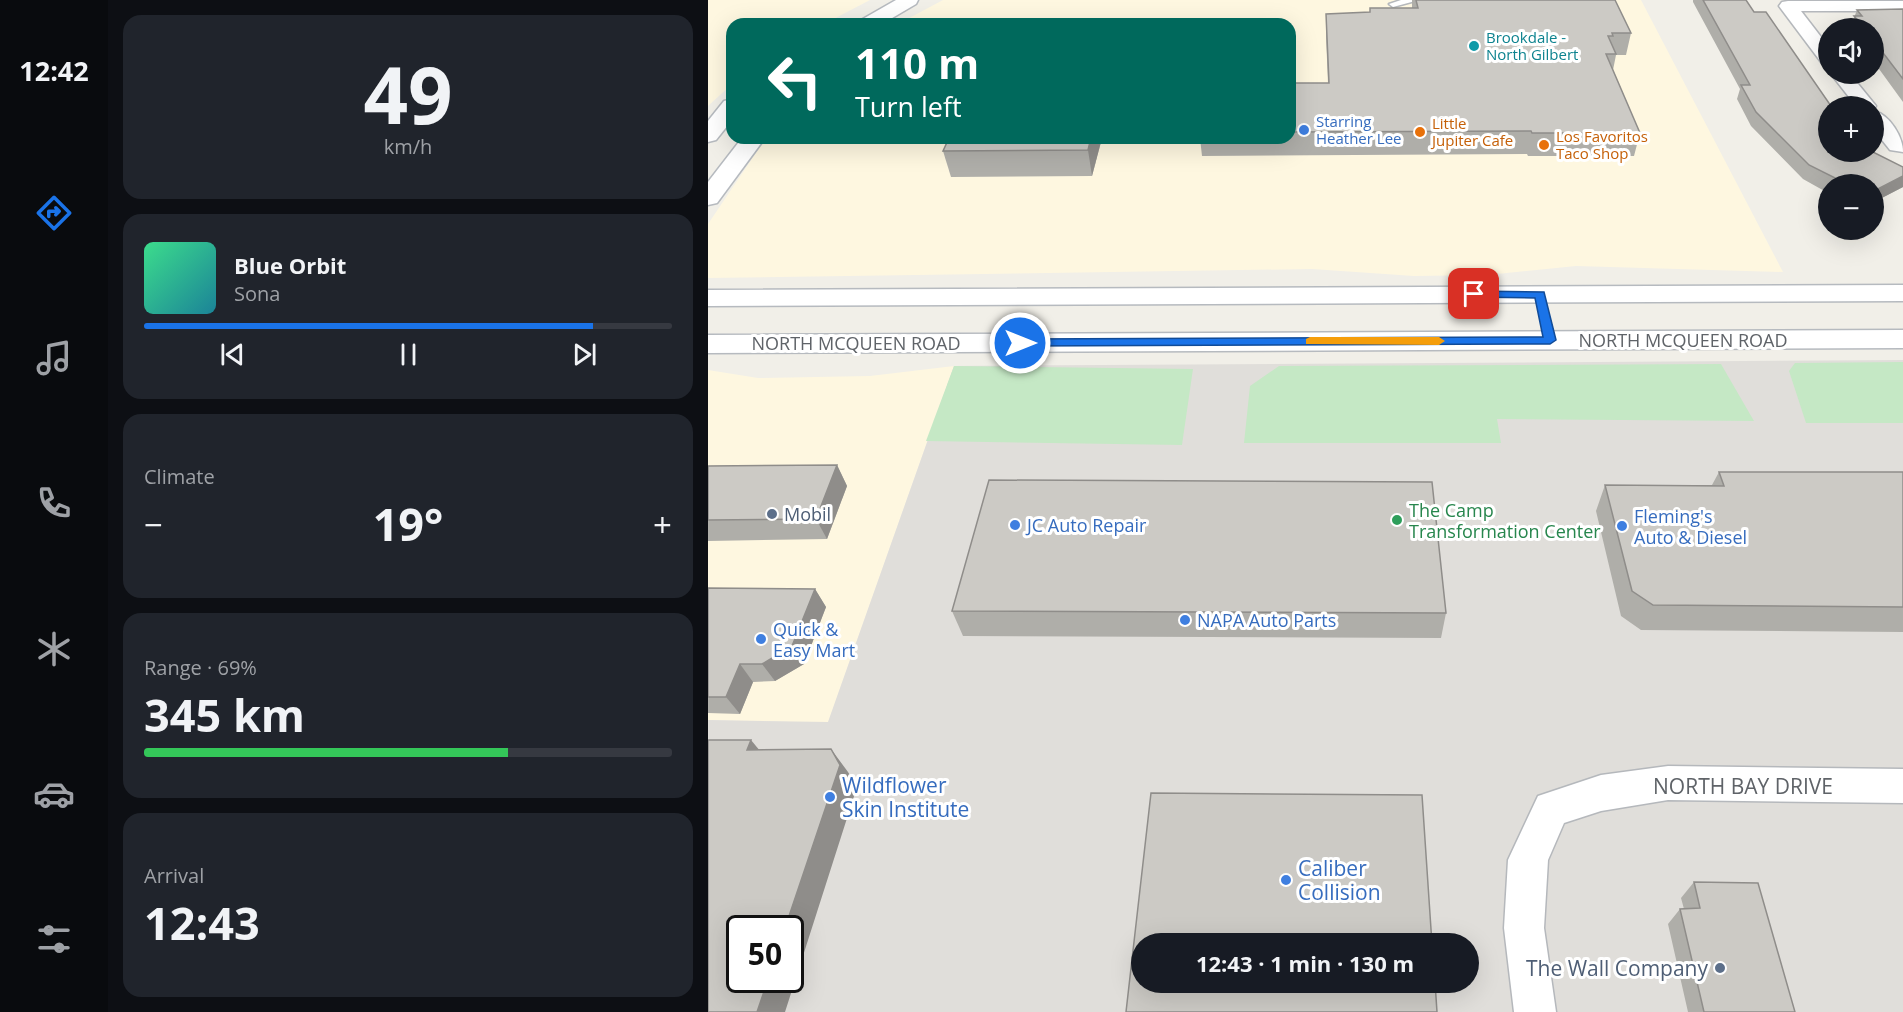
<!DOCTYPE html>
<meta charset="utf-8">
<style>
:root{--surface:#171b24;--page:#20242c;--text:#f1f3f6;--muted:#9ea1a6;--line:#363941;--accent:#1a73e8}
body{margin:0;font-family:"Open Sans",sans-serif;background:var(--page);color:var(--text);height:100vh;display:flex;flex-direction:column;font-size:22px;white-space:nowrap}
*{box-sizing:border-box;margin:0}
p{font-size:20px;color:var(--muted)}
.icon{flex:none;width:33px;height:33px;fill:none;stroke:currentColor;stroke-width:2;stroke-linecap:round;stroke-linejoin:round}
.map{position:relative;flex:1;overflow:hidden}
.drawer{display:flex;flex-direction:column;gap:15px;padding:15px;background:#0d0f14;width:600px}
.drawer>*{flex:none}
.top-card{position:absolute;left:18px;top:18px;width:570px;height:126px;border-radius:18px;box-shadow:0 6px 24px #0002;background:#00695c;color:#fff;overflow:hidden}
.buttons{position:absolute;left:1110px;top:18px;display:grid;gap:12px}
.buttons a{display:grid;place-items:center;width:66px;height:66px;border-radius:50%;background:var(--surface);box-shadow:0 6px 24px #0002;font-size:30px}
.speed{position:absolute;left:18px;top:915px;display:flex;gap:12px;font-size:30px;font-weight:700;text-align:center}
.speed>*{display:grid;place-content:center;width:78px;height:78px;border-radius:50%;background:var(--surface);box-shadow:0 6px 24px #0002;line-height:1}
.speed .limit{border:3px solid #111;border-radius:9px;background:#fff;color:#111}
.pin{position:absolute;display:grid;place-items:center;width:51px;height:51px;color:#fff;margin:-26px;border-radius:12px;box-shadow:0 3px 9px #0006}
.me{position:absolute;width:66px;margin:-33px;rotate:90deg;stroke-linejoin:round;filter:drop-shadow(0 0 4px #0008)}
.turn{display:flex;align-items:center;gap:21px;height:126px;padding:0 30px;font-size:27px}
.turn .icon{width:78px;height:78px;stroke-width:2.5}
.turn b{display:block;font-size:42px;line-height:51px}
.big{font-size:45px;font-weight:700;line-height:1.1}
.drawer .widget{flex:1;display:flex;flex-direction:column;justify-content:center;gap:9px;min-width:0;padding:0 21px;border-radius:18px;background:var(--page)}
.drawer .dial{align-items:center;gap:0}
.dial b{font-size:78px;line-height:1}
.song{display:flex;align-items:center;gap:18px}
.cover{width:72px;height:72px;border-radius:9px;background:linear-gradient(135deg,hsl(150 70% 55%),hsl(190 70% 35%))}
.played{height:6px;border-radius:3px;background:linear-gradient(90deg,var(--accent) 85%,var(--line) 85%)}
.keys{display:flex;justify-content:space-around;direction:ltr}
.heat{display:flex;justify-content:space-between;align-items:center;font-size:33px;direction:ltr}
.charge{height:9px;border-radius:4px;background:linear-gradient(90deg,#34c759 69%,var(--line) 0)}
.trip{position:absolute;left:423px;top:933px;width:348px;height:60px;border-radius:30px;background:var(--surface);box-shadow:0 6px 24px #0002;font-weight:700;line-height:60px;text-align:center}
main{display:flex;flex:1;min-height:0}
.dock{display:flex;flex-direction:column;width:108px;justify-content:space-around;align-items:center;background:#090b0e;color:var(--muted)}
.dock .icon{width:42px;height:42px}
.dock .on{color:var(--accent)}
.dock b{font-size:27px;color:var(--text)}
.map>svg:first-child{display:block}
</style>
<main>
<nav class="dock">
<b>12:42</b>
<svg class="icon on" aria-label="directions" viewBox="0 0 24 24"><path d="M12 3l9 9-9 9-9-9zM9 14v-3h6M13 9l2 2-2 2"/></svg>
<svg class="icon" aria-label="music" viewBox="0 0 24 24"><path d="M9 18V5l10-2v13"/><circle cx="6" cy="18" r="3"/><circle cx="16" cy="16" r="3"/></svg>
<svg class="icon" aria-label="phone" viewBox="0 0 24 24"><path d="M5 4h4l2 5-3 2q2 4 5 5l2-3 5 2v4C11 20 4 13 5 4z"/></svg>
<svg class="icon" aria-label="climate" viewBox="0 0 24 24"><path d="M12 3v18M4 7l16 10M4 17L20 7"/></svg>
<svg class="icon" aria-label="car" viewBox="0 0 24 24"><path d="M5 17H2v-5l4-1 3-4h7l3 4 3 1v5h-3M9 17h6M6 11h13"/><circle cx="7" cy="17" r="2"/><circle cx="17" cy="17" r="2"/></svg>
<svg class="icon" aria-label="filters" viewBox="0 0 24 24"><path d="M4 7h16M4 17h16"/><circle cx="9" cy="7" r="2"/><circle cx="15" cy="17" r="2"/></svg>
</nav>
<section class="drawer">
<div class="widget dial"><b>49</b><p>km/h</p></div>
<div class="widget">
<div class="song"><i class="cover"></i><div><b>Blue Orbit</b><p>Sona</p></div></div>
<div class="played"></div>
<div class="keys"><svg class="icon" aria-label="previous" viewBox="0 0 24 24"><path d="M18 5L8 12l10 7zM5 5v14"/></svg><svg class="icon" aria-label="pause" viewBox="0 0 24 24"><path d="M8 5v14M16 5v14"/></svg><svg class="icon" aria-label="next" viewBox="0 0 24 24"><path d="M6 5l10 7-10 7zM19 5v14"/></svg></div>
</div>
<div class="widget"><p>Climate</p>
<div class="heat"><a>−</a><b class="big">19°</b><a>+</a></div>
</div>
<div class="widget"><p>Range · 69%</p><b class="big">345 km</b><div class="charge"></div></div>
<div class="widget"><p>Arrival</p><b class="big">12:43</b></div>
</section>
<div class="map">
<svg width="1195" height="1012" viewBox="0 0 1195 1012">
<rect width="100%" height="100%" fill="#f1efe8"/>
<g fill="#fef7e0">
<path d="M 0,0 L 162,0 L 116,24 L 24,24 L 24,84 L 0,106 Z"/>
<path d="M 235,0 L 933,0 L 1075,272 L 868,266 L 779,275 L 706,276 L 604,269 L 0,278 L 0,224 L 58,138 L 582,138 L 582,24 L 190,24 Z"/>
<path d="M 246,366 L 120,723 L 0,720 L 0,370 L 50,378 L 162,376 Z"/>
</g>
<path fill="#e0deda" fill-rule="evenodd" d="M 1195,360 L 1195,1012 L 0,1012 L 0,720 L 120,722 L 246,366 ZM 32,928 L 82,928 L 82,980 L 32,980 ZM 434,944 L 760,944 L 760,982 L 434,982 Z"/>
<g fill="#c5e8c5">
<path d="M 1195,362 L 1195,423 L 1098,423 L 1081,371 L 1087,363 Z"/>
<path d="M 1013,364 L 1046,421 L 789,419 L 793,443 L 536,443 L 542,386 L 571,366 Z"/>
<path d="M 246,366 L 485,369 L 474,445 L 218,441 Z"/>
</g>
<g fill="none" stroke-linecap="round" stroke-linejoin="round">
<g stroke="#b5b8bc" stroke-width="3">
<path id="service" d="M 693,0 L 711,0 L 685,7 L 681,4 Z"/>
</g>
<g stroke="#b5b8bc" stroke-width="3">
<g id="minor">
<path d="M 1080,1 L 1195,1 L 1195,11 L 1093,11 L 1120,46 L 1120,64 L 1113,62 L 1071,6 L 1074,2 Z"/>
<path d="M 1123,74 L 1142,74 L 1168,106 L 1166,109 L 1166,106 L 1148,106 Z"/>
<path d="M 1166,111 C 1182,115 1195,137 1195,152 L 1182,150 L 1166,130 Z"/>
<path d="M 960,766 L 1195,769 L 1195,803 L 960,800 L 893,811 L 856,823 L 840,860 L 836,928 L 848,1012 L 806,1012 L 796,928 L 800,860 L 830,796 L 893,775 Z"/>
</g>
</g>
<g stroke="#b6babf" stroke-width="3">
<g id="secondary">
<path d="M 188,0 L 210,0 L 208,4 L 174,24 L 150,24 L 153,20 Z"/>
<path d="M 24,99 L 24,120 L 8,140 L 0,142 L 0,121 L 16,101 Z"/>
<path d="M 34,138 L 57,138 L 9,203 L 0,205 L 0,182 Z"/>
<path d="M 1195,285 L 1195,301 L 0,306 L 0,290 Z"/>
<path d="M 1195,330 L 1195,348 L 0,353 L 0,335 Z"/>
</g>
</g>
<use href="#service" fill="#fff" fill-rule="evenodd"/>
<use href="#minor" fill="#fff" fill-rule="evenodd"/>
<use href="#secondary" fill="#fff" fill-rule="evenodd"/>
</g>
<g fill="#afaea9">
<path d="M 704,0 L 907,0 L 923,33 L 918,55 L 908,55 L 905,70 L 932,133 L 926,156 L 820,156 L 819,154 L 494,156 L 492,138 L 582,138 L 582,83 L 620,83 L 618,36 L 618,14 L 662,12 L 704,8 Z"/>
<path d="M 985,0 L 1038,0 L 1120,152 L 1195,167 L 1195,187 L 1166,202 L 1166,184 L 1120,184 L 1120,193 L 1095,179 L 1043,126 L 1029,99 L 1032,89 L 985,2 Z"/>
<path d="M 1195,9 L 1195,102 L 1166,62 L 1166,28 L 1142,28 L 1149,10 Z"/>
<path d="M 241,138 L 394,138 L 384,176 L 243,177 L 235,151 Z"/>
<path d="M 129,465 L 139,486 L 119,539 L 0,541 L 0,466 Z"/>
<path d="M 1011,472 L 1195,472 L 1195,632 L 933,630 L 913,616 L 888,511 L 897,485 L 1004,485 Z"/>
<path d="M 0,588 L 107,589 L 118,607 L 96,664 L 67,681 L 45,682 L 32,714 L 0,713 Z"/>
<path d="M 244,611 L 738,613 L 733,638 L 255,636 Z"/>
<path d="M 986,882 L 1087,1012 L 980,1012 L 960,924 L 972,909 L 976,909 L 973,898 Z"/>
</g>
<g fill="#8f8d8a">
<path d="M 383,138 L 394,138 L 384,176 L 380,150 Z"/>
<path d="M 1195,176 L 1195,187 L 1166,202 L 1166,191 Z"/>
<path d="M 129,465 L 139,486 L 119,539 L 108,519 Z"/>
<path d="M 107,589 L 118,607 L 96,664 L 67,681 L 54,664 Z"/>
<path d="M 32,664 L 45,682 L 32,714 L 18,697 Z"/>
<path d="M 43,740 L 62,763 L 39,750 Z"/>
<path d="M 123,749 L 140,772 L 149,787 L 77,1012 L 49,1012 L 60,980 L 82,980 L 82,928 L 77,928 Z"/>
</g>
<g fill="#cccac5" stroke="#8f8d8a" stroke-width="1.5">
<path d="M 708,0 L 907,0 L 923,33 L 904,33 L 905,36 L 900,36 L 908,54 L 898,54 L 932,133 L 824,133 L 823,131 L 582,132 L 582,83 L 621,83 L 618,14 L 662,12 L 662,8 L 710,8 Z"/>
<path d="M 995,0 L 1038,0 L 1046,12 L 1058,12 L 1123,106 L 1120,106 L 1120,152 L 1165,152 L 1195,167 L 1195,176 L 1166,191 L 1166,184 L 1139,184 L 1101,165 L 1048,112 L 1033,85 L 1042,85 Z"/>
<path d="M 1195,9 L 1195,79 L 1166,41 L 1166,28 L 1156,28 L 1146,16 L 1154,16 L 1149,10 Z"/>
<path d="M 241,138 L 383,138 L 380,150 L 235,151 Z"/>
<path d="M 129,465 L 108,519 L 0,520 L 0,466 Z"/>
<path d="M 1011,472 L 1195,472 L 1195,607 L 945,605 L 924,591 L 897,485 L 1016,486 Z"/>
<path d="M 281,480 L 724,482 L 738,613 L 244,611 Z"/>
<path d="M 0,588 L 107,589 L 84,646 L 54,664 L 32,664 L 18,697 L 0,697 Z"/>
<path d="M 0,740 L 43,740 L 39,750 L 123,749 L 132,765 L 77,928 L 32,928 L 32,980 L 60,980 L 49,1012 L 0,1012 Z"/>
<path d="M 443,793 L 714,795 L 724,944 L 434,944 L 434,982 L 727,982 L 729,1012 L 418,1012 Z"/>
<path d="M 986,882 L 1050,883 L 1087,1012 L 996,1012 L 972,909 L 992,908 Z"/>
</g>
<path fill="#1a73e8" stroke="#114b97" stroke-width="1.5" d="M 766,291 L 836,292 L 848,340 L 842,344 L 312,346 L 306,343 L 312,339 L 835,337 L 827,298 L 762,297 L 762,292 Z"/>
<path fill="#f59e0b" d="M 602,337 L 731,337 L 737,341 L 731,345 L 598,344 L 598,339 Z"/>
<circle fill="#0f9aa8" stroke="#fff" stroke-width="2" cx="766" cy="46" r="6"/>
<g fill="#3f7fe0" stroke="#fff" stroke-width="2">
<circle cx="596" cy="130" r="6"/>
<circle cx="307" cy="525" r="6"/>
<circle cx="914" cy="526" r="6"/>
<circle cx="477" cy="620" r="6"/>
<circle cx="53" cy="639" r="6"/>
<circle cx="122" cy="797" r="6"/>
<circle cx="578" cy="880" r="6"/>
</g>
<g fill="#e8710a" stroke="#fff" stroke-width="2">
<circle cx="712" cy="132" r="6"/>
<circle cx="836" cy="145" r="6"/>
</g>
<g fill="#5c6f8a" stroke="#fff" stroke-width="2">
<circle cx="64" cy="514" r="6"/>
<circle cx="1012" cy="968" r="6"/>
</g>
<circle fill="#2e9e5b" stroke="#fff" stroke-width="2" cx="689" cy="520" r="6"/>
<g text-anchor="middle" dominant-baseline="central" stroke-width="6" stroke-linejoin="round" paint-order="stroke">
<g font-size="15" fill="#0d838f" stroke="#fff" text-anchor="start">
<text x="778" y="37">Brookdale -<tspan x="778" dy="17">North Gilbert</tspan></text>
</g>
<g font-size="15" fill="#366cbe" stroke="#fff" text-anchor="start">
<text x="608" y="121">Starring<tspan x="608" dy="17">Heather Lee</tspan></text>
</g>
<g font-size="15" fill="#c56008" stroke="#fff" text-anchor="start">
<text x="724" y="123">Little<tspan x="724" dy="17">Jupiter Cafe</tspan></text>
<text x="848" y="136">Los Favoritos<tspan x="848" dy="17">Taco Shop</tspan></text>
</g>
<g font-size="18" fill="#5f6368" stroke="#fff">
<text x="975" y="340">NORTH MCQUEEN ROAD</text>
<text x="148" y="343">NORTH MCQUEEN ROAD</text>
</g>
<g font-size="18" fill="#27864d" stroke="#fff" text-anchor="start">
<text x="701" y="510">The Camp<tspan x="701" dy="21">Transformation Center</tspan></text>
</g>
<g font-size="18" fill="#4e5e75" stroke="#fff" text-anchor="start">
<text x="76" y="514">Mobil</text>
</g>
<g font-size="18" fill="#366cbe" stroke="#fff" text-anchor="start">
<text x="926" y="516">Fleming's<tspan x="926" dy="21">Auto &amp; Diesel</tspan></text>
<text x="319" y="525">JC Auto Repair</text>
<text x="489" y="620">NAPA Auto Parts</text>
<text x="65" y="629">Quick &amp;<tspan x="65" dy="21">Easy Mart</tspan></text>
</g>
<g font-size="21" fill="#366cbe" stroke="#fff" text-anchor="start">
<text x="134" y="785">Wildflower<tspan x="134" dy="24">Skin Institute</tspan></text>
<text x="590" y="868">Caliber<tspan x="590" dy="24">Collision</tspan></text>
</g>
<g font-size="21" fill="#5f6368" stroke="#fff">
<text x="1035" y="786">NORTH BAY DRIVE</text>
</g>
<g font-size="21" fill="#4e5e75" stroke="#fff" text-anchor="end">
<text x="1000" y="968">The Wall Company</text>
</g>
</g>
</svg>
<div class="buttons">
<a><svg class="icon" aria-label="sound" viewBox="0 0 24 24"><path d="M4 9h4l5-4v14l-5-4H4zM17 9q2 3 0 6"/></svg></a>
<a>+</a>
<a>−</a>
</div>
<div class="speed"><div class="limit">50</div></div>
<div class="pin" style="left:766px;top:294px;background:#d93025"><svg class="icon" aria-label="arrive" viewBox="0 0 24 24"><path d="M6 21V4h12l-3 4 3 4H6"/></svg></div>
<svg class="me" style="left:312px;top:343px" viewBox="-20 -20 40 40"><circle r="17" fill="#1a73e8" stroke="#fff" stroke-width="3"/><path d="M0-11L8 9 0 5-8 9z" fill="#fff"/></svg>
<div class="trip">12:43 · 1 min · 130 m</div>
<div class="top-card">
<div class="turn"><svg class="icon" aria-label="left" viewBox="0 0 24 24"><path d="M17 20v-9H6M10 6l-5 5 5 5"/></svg><div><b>110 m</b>Turn left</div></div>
</div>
</div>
</main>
